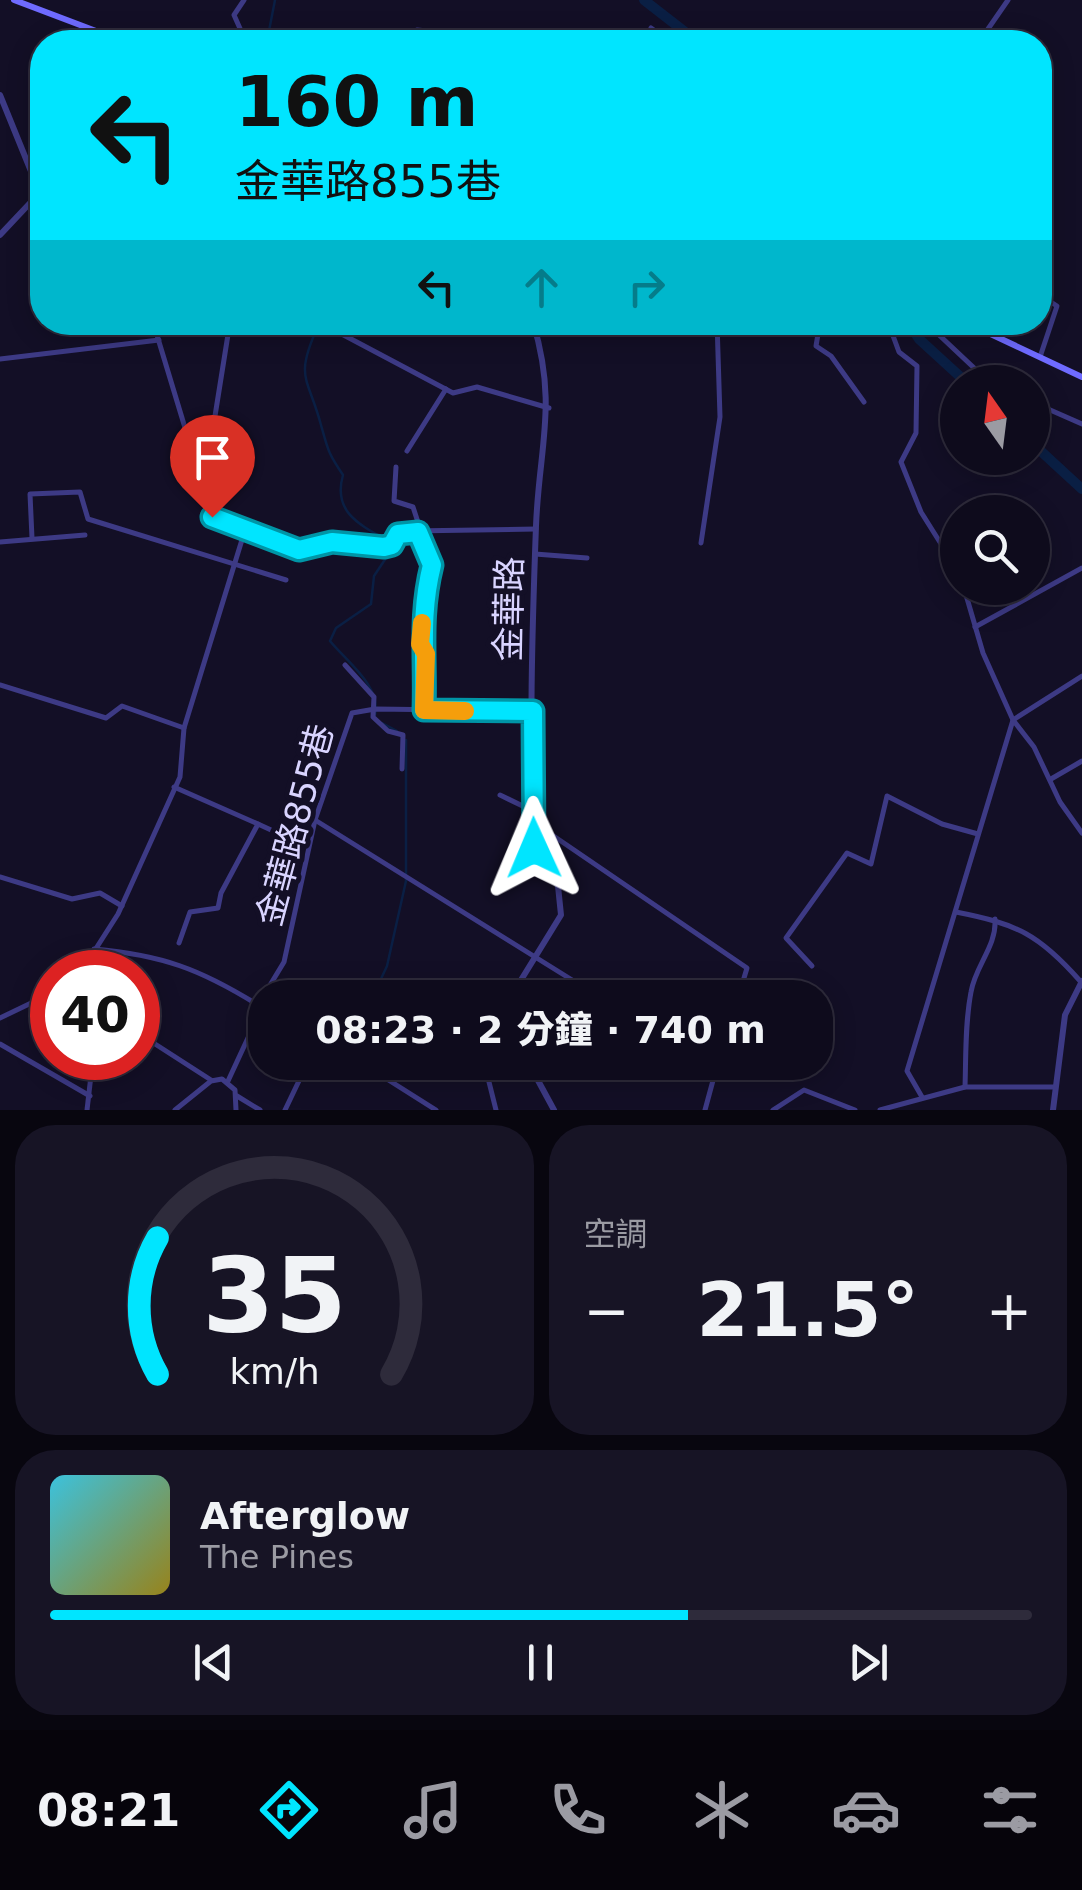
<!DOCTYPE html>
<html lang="zh-TW">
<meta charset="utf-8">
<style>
:root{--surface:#0e0b1c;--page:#171425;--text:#f1f3f6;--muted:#9b9ba3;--line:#2e2b3b;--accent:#00e5ff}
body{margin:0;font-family:"DejaVu Sans","Noto Sans TC",sans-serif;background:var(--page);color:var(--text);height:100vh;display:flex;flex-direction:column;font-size:38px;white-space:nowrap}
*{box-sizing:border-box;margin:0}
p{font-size:32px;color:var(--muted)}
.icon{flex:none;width:55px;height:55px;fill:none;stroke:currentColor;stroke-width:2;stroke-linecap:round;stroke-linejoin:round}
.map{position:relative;height:1110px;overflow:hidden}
.panel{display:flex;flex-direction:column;gap:15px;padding:15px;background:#08060f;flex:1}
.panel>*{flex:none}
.guide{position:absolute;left:30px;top:30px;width:1022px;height:305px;border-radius:40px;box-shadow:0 5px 25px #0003,0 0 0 2px var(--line);background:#00e5ff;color:#111;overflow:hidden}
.needle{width:65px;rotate:346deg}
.tools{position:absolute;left:940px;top:365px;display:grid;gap:20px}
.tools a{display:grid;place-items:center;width:110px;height:110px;border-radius:50%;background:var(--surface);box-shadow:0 5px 25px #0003,0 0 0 2px var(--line);font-size:50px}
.speed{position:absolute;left:30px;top:950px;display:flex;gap:20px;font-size:50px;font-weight:700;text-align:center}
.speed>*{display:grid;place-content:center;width:130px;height:130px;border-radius:50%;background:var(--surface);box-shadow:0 5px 25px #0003,0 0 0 2px var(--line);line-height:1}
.speed .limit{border:15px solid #d22;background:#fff;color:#111}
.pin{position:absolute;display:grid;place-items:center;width:85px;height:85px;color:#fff;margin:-102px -42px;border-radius:50% 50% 50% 0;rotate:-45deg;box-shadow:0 0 10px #0007}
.pin .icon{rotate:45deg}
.me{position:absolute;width:110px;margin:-55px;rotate:359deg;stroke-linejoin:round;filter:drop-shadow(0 0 8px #0008)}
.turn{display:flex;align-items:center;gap:35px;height:210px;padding:0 40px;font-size:45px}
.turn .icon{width:130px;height:130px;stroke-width:2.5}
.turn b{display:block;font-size:70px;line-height:85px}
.lanes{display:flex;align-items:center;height:95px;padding:0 40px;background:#0003;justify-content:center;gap:50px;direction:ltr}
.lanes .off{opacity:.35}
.big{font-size:75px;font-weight:800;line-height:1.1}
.panel .card{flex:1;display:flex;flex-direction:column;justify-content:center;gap:15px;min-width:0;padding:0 35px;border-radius:40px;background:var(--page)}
.panel .dial{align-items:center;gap:0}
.dial svg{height:260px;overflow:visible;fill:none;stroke:var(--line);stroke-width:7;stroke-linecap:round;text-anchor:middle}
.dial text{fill:var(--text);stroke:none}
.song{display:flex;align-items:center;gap:30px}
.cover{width:120px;height:120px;border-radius:15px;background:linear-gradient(135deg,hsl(190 70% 55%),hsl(50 70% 35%))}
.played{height:10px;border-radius:5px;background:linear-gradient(90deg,var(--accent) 65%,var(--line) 65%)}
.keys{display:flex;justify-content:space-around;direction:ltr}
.heat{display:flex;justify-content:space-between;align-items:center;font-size:55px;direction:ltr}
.panel .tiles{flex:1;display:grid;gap:15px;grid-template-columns:1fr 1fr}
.card:last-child{grid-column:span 2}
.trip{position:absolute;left:248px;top:980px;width:585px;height:100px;border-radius:40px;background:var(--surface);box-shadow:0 5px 25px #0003,0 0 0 2px var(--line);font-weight:800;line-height:100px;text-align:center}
.menu{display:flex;height:160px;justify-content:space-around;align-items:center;background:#06040b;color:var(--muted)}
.menu .icon{width:70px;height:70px}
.menu .active{color:var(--accent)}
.menu b{font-size:45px;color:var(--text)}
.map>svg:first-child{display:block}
</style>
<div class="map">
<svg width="1082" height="1110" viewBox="0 0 1082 1110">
<rect width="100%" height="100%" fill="#130f26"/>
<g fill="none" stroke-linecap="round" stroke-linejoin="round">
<g stroke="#0a1f44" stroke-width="2.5">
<path d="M 272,42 L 268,36 L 275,0"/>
<path d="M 340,330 L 344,322"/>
<path d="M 334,333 L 318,326 C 294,379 308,376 321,425 C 328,450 328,453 343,475 C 333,510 356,523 385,539 L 388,555 L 374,576 L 371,604 L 336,628 L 330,641 C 348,663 381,686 375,715"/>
<path d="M 382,723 L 397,731"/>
<path d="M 372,998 L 387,966 L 406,881 L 406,740"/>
</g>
<g stroke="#0a1f44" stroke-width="10">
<path d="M 644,0 L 698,42"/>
<path d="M 908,322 L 919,339 L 966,382"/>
<path d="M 1032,443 L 1082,489"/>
</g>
<g stroke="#3d3a85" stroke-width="5">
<path d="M 244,0 L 234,15 L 246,42"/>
<path d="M 651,28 L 670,42"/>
<path d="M 417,30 L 460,34 L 470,42"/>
<path d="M 359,42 L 364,36"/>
<path d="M 979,42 L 1008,0"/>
<path d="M 1040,295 L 1057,306 L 1040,357"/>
<path d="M 153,322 L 212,517 L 299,550 L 324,543 L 384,547 L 410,531 L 536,529"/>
<path d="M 319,322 L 453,393 L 477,387 L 549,408"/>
<path d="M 820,322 L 816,346 L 831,356 L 864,402"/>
<path d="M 865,322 L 892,333 L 899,352 L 917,366 L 916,433 L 901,462 L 921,512 L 958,571"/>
<path d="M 932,322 L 938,334 L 989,382"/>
<path d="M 229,332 L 306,322"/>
<path d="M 0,359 L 159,340"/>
<path d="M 1032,402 L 1082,424"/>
<path d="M 407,451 L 446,389"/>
<path d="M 195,453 L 215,416 L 230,322"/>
<path d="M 396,467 L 394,501 L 413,507 L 432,565 L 424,586 L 421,627 L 421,644 L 426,654 L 424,711"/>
<path d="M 32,538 L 30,494 L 80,492 L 88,519 L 286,580"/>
<path d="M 0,542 L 85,535"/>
<path d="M 701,543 L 720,417 L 717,322"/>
<path d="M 535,554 L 587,558"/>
<path d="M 964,588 L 983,653 L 1013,720 L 1034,747 L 1060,802 L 1082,833"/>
<path d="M 975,627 L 1082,568"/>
<path d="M 345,665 L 374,697 L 373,717 L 388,731 L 403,735 L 402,769"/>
<path d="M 0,685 L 106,718 L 122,706 L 184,728"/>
<path d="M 1051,779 L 1082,761"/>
<path d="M 174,787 L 258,824 L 221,893 L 218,908 L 190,912 L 179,943"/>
<path d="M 500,795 L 533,811"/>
<path d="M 315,820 L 601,998"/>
<path d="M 533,822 L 747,968 L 738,998"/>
<path d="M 258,824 L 308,847"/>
<path d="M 0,877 L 72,899 L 100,893 L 122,906"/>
<path d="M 956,912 C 1017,924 1039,934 1081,982"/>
<path d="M 94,949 C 162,955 200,969 258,1005"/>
<path d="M 812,966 L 786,938 L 847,853 L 871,864 L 887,796 L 942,824 L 978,834"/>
<path d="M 81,972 L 118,914 L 180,777 L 184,728 L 245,530"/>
<path d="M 0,1018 L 52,993"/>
<path d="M 138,1033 L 211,1080"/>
<path d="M 0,1044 L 90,1096"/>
<path d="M 360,1062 L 436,1110"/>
<path d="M 484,1062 L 496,1110"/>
<path d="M 707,1062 L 717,1069"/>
<path d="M 228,1081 L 260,1012 L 258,1005 L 284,962 L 315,820 L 352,713 L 375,709 L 533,711"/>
<path d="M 965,1087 C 966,1056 965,1023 971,992 C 975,966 997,946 995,919"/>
<path d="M 237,1096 L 260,1110"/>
<path d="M 922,1097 L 907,1071 L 1013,720 L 1082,676"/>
<path d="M 87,1110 L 93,1058"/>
<path d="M 175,1110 L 211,1081 L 222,1079 L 235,1090 L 236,1110"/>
<path d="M 285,1110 L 308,1062"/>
<path d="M 705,1110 L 718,1062"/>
<path d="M 773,1110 L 804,1090 L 855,1110"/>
<path d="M 880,1110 L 965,1087 L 1055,1087"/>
</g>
<g stroke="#3d3a85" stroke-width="6">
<path d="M 0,95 L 37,186 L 31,202 L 0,235"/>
<path d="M 510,998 L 561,915 L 558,886 L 534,848 C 529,742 532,633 536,526 C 539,446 558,405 533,322"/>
<path d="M 528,1062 L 554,1110"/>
<path d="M 1053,1110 L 1065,1015 L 1082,981"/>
</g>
<g stroke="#6f6bff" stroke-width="6">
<path d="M 14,0 L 125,42"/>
<path d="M 965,322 L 1082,377"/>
</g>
</g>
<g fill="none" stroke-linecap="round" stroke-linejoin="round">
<g stroke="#0095a6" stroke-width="25">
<path id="route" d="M 212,517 L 299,550 L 332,542 L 384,547 L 392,545 L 398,534 L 418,532 L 432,565 C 419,617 426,657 424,710 L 533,711 L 534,848"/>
</g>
<use href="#route" stroke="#00e5ff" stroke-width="18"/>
<path stroke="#f59e0b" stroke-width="18" d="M 422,623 L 420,644 L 426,654 L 424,710 L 465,711"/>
</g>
<g text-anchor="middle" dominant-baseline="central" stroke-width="10" stroke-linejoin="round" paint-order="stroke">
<g font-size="35" fill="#d9d4ff" stroke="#130f26">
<text transform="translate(509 609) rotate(-89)">金華路</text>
<text transform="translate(295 825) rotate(-75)">金華路855巷</text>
</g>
</g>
</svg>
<div class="tools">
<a><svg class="needle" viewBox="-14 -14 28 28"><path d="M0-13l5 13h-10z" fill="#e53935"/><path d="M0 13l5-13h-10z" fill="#9b9ba3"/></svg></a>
<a><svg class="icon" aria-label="search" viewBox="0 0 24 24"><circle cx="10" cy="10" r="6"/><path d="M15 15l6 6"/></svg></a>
</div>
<div class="speed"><div class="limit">40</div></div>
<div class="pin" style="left:212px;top:517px;background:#d93025"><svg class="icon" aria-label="arrive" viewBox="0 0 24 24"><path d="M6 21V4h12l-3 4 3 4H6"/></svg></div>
<svg class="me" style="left:534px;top:848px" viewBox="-20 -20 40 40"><path d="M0-17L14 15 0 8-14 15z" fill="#00e5ff" stroke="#fff" stroke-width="4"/></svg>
<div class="trip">08:23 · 2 分鐘 · 740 m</div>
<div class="guide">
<div class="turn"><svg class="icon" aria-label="left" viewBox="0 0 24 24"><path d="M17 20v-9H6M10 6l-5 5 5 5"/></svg><div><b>160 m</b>金華路855巷</div></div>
<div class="lanes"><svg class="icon" aria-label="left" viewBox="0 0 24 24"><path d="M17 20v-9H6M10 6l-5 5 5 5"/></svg><svg class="icon off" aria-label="ahead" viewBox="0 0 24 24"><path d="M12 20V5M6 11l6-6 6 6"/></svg><svg class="icon off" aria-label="right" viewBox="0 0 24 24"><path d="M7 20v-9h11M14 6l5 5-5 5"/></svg></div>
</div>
</div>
<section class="panel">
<div class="tiles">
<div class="card dial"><svg viewBox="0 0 100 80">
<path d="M14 69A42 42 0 1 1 86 69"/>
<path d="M14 69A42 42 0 0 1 14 27" stroke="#00e5ff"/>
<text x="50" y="56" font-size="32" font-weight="700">35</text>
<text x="50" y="72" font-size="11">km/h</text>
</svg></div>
<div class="card"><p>空調</p>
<div class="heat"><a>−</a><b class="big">21.5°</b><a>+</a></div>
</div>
<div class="card">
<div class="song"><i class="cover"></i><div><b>Afterglow</b><p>The Pines</p></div></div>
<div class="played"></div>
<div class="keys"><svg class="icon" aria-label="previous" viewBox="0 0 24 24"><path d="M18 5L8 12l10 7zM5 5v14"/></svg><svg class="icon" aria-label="pause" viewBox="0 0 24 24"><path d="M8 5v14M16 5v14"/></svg><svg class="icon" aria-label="next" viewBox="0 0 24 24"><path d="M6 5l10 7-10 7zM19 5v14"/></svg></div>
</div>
</div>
</section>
<nav class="menu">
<b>08:21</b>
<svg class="icon active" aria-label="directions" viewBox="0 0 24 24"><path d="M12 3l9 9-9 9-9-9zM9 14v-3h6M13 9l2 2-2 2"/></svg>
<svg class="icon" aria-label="music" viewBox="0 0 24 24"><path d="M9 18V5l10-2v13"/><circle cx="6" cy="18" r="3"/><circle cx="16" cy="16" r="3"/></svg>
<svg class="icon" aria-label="phone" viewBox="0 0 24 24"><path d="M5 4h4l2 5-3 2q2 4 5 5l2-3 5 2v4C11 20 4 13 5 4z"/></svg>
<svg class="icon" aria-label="climate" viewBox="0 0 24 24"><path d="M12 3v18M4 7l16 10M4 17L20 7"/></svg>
<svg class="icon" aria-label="car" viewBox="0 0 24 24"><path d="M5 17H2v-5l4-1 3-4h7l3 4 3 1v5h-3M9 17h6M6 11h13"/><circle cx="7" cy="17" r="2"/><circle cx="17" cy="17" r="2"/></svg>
<svg class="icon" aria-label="filters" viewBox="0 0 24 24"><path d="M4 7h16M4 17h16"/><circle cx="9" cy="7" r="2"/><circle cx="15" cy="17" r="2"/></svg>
</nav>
